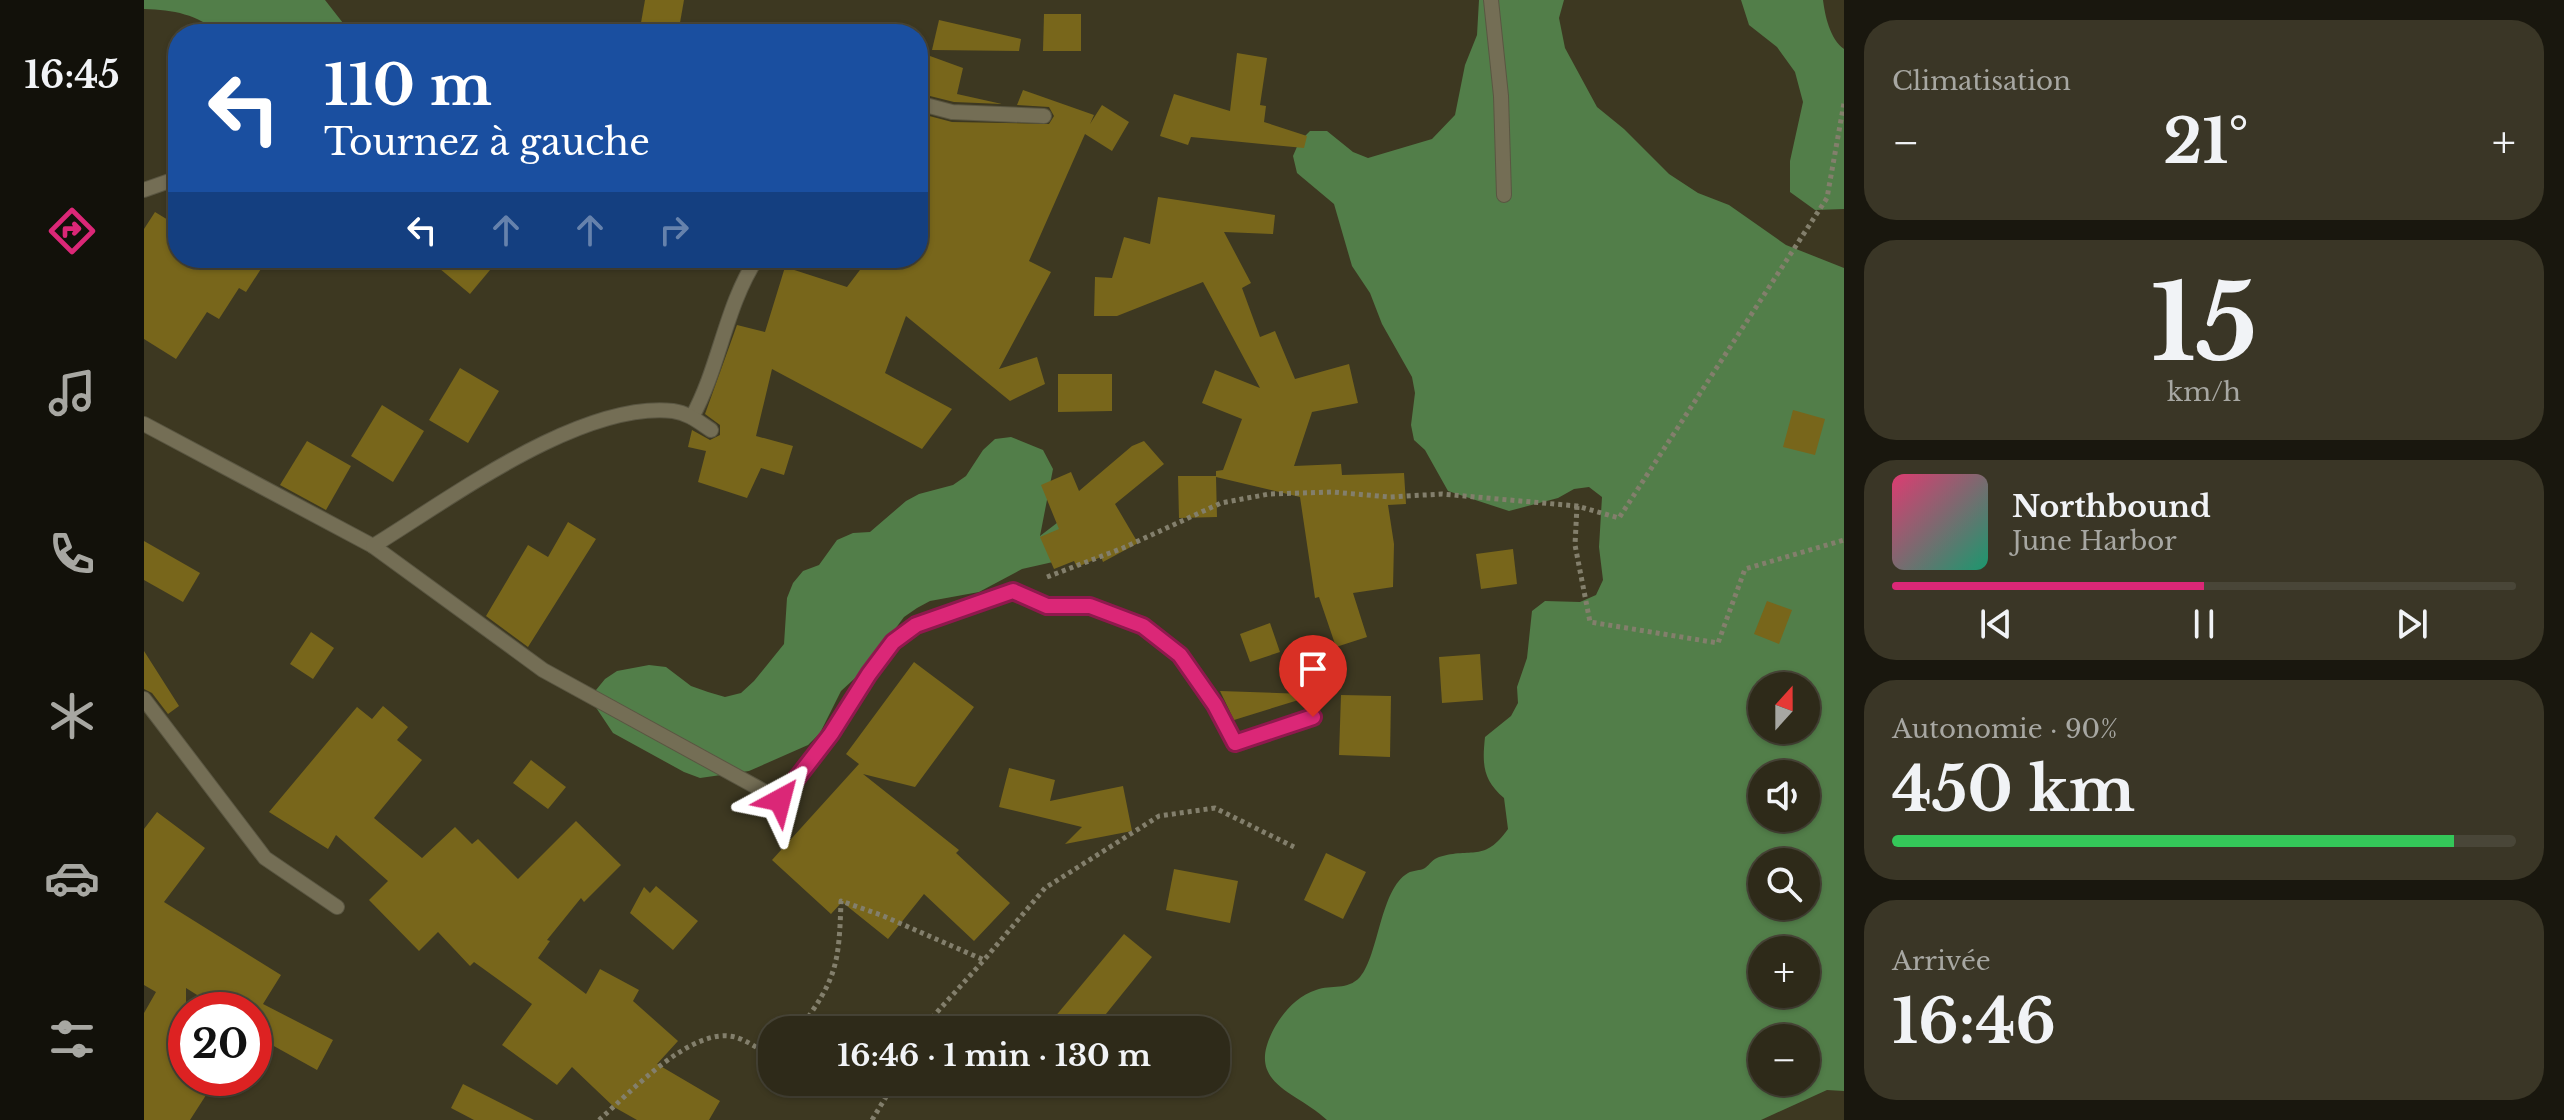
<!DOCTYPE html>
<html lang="fr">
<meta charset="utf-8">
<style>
:root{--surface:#2e2a19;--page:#3a3626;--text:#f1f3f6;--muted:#a7a7a2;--line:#494638;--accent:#db2777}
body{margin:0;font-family:"Libre Baskerville",serif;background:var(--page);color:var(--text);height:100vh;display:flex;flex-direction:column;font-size:30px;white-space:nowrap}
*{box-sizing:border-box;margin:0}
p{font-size:26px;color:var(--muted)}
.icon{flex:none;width:44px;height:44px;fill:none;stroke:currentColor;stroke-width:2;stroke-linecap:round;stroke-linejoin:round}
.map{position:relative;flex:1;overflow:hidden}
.side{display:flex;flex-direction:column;gap:20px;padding:20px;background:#19170e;width:720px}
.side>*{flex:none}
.guide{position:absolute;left:24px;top:24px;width:760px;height:244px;border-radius:32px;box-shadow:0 2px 6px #0004,0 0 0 2px var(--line);background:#1a4fa0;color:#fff;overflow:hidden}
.needle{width:52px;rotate:21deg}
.controls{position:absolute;left:1604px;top:672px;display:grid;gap:16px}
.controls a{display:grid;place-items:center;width:72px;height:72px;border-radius:50%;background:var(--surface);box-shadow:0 2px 6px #0004,0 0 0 2px var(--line);font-size:40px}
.speed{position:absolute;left:24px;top:992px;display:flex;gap:16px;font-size:40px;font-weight:700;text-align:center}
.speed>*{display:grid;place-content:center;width:104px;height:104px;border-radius:50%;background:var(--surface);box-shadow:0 2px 6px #0004,0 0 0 2px var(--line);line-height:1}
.speed .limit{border:12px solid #d22;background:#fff;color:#111}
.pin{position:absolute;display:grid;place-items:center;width:68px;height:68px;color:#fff;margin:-82px -34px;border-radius:50% 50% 50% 0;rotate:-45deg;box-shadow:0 0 8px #0007}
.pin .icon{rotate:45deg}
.me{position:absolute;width:88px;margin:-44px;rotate:38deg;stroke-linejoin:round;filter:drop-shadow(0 0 6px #0008)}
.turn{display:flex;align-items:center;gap:28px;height:168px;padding:0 24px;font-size:36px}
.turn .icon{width:104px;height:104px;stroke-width:2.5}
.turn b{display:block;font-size:56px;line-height:68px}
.lanes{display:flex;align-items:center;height:76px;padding:0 24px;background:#0003;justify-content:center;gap:40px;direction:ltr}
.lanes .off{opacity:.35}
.big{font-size:60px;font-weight:700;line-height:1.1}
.side .tile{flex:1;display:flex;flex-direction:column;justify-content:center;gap:12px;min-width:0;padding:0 28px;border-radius:32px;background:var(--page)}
.side .dial{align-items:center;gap:0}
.dial b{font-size:104px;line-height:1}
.song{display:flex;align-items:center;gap:24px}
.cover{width:96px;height:96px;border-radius:12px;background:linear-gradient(135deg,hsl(340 70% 55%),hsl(160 70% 35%))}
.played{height:8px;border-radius:4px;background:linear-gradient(90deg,var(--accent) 50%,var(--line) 50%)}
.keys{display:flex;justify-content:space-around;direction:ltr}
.heat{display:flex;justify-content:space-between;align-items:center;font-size:44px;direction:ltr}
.charge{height:12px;border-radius:6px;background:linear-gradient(90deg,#34c759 90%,var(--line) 0)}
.trip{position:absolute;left:614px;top:1016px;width:472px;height:80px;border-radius:32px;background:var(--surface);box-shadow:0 2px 6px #0004,0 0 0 2px var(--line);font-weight:700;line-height:80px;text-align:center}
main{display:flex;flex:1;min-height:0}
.tabs{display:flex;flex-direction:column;width:144px;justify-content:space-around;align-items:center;background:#12110a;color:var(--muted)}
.tabs .icon{width:56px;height:56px}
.tabs .active{color:var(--accent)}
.tabs b{font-size:36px;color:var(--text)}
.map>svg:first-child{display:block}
</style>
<main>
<nav class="tabs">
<b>16:45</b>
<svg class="icon active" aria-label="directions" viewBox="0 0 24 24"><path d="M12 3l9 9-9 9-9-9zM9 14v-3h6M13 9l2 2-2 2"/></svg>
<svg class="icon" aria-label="music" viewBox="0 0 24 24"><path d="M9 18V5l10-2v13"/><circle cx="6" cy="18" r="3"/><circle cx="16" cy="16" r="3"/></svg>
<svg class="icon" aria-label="phone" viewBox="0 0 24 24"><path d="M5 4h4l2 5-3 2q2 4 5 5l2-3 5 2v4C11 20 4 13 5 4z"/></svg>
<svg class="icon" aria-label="climate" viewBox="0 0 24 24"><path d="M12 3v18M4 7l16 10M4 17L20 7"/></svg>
<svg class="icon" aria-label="car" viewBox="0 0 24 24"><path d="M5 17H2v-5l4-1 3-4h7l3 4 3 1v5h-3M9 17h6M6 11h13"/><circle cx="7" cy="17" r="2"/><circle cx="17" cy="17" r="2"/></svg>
<svg class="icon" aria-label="filters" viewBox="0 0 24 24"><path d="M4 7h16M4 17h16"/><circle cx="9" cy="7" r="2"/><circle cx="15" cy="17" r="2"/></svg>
</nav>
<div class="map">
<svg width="1700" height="1120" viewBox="0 0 1700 1120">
<rect width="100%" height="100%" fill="#3d3821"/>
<g fill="#527e49" fill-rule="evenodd">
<path d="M 0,0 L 181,0 L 199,23 L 199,34 L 76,34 C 53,14 30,10 0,9 Z"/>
<path d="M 1335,0 L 1420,0 L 1415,18 L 1421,48 L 1453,107 L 1480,129 L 1525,174 L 1554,193 L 1585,205 L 1642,245 L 1700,268 L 1700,1091 L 1683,1090 L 1617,1120 L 1183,1120 C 1150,1089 1098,1084 1132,1025 C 1141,1010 1155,995 1172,990 C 1188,984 1203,991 1216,977 C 1235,955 1236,889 1264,873 C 1269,870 1276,871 1281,868 C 1286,864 1289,859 1295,857 C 1328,847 1340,863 1364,829 L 1360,798 C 1339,780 1338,765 1341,737 L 1367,716 L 1374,703 L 1373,687 L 1383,658 L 1388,611 L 1401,601 L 1436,602 L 1452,595 L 1459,580 L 1455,547 L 1458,497 L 1445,487 L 1430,489 L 1414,498 L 1365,511 L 1304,491 L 1281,450 L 1270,440 L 1267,425 L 1271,393 L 1268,377 L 1238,324 L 1226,293 L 1208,266 L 1190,204 L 1153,173 L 1149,156 L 1155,142 L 1166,131 L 1183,131 L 1209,152 L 1224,158 L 1288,139 L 1311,115 L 1321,65 L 1333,35 ZM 1618,686 L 1662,686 L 1662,730 L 1618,730 ZM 1618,774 L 1662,774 L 1662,818 L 1618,818 ZM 1618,862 L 1662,862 L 1662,906 L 1618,906 ZM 1618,950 L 1662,950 L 1662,994 L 1618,994 ZM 1618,1038 L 1662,1038 L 1662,1082 L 1618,1082 Z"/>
<path d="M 1597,0 L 1679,0 C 1681,16 1686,39 1700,49 L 1700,209 L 1671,210 L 1646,192 L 1646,161 L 1659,102 L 1651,72 L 1633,47 L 1605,25 Z"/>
<path d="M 867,437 L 899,450 L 909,469 L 896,536 L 922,516 L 909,562 L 878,569 L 835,592 L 786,601 L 773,608 L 760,617 L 722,668 L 697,691 L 676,733 L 664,745 L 605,771 L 556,778 L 540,772 L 469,733 L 451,706 L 452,690 L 461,679 L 473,671 L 505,665 L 522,667 L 547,686 L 564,692 L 581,697 L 597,693 L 610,681 L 640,644 L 643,598 L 649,583 L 659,571 L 675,565 L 693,540 L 709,533 L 726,532 L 762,501 L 775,494 L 809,485 L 822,476 L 839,450 L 851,439 Z"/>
</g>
<g fill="#78661b">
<path d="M 501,0 L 540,0 L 534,34 L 495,34 Z"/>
<path d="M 900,14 L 937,14 L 937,51 L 899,51 Z"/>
<path d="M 795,20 L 877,39 L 875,51 L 788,50 Z"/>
<path d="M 1093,53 L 1123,58 L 1116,105 L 1122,106 L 1120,122 L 1163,136 L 1160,148 L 1047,137 L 1044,145 L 1016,136 L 1030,94 L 1086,111 Z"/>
<path d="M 786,56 L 819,68 L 813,94 L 858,104 L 810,102 L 774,93 L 774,57 L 786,60 Z"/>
<path d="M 879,90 L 950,115 L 946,124 L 958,105 L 985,122 L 968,151 L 941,134 L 885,261 L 907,272 L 855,369 L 893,357 L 901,384 L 866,401 L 762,316 L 741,373 L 808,409 L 778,449 L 628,369 L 612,436 L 649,446 L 640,475 L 617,468 L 603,498 L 554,482 L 562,451 L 544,447 L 548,430 L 566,440 L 576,435 L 576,425 L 561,414 L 593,325 L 621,332 L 641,267 L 703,287 L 725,258 L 774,258 L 774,113 L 808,122 L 905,124 L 910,116 L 905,107 L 873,105 Z"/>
<path d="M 1014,197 L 1131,215 L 1129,234 L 1080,232 L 1107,283 L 1098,288 L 1116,337 L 1131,331 L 1151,379 L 1205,364 L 1214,403 L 1168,412 L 1150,466 L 1197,464 L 1198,475 L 1260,473 L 1262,504 L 1244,505 L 1250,544 L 1249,587 L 1209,593 L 1223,637 L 1192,647 L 1175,597 L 1171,598 L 1156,497 L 1072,477 L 1073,517 L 1035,518 L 1034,476 L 1072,476 L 1072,471 L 1079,470 L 1098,419 L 1058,403 L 1071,370 L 1116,388 L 1059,282 L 973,316 L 950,316 L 951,277 L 968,278 L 980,237 L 1006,244 Z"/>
<path d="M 11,212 L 34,226 L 34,258 L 124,258 L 102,292 L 95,288 L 75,319 L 63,312 L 32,359 L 0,339 L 0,229 Z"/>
<path d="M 283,258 L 356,258 L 326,294 Z"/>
<path d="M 316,368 L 355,391 L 324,443 L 285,420 Z"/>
<path d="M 914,374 L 968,374 L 968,411 L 914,412 Z"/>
<path d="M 238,405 L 280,431 L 249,482 L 207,456 Z"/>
<path d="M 1649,410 L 1681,419 L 1671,455 L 1639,447 Z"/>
<path d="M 163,441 L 207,466 L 182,510 L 136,485 Z"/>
<path d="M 1000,441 L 1020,464 L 971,504 L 994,543 L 959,562 L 957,557 L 933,567 L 930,561 L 910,569 L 896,537 L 915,529 L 897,485 L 927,472 L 935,491 L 988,446 Z"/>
<path d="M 424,522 L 452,539 L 384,647 L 342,616 L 384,545 L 404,557 Z"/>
<path d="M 0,541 L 56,573 L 39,602 L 0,580 Z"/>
<path d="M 1369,549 L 1373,584 L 1337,589 L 1332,554 Z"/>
<path d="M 1623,601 L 1648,610 L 1635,644 L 1610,634 Z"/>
<path d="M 1126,623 L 1136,652 L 1106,662 L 1096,634 Z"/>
<path d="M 167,632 L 190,648 L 169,679 L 146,664 Z"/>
<path d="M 0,651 L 35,706 L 24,714 L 8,693 L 0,689 Z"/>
<path d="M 1336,654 L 1339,700 L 1298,703 L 1295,657 Z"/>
<path d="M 770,662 L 830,707 L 771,787 L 719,774 L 815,850 L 812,853 L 866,903 L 830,941 L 780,894 L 744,939 L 698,902 L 687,914 L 628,860 L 715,764 L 702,754 Z"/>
<path d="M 1076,691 L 1161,694 L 1161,698 L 1090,720 Z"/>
<path d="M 1197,695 L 1247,696 L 1246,757 L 1195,755 Z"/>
<path d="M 239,706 L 264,727 L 253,740 L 278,760 L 230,818 L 278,858 L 311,827 L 328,844 L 334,839 L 374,879 L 432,821 L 477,865 L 440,902 L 437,898 L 403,940 L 406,941 L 394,958 L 442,994 L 456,969 L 495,990 L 489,1001 L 534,1041 L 513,1064 L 576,1101 L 565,1120 L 493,1120 L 470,1107 L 428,1067 L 413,1085 L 358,1045 L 388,1004 L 330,962 L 326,966 L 294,932 L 275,951 L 225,900 L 244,881 L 192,835 L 184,849 L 125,812 L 213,707 L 228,719 Z"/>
<path d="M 387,760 L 422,787 L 404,809 L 369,783 Z"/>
<path d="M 865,768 L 911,780 L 906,801 L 979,786 L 988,831 L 921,844 L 938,827 L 855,807 Z"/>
<path d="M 13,812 L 61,848 L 20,902 L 137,975 L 119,1004 L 189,1040 L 173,1070 L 110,1035 L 110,1010 L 77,1010 L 42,988 L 42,1078 L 73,1078 L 46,1120 L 0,1120 L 0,1013 L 12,992 L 0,985 L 0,829 Z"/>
<path d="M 1182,853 L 1222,872 L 1199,919 L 1160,900 Z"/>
<path d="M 1030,869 L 1094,881 L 1086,923 L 1022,910 Z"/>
<path d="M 512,886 L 554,921 L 529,950 L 486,913 L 500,887 L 506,893 Z"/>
<path d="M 980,934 L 1008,957 L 949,1030 L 900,1030 Z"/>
<path d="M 319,1084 L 390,1120 L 330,1120 L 307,1108 Z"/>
</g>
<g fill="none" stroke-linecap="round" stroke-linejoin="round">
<g stroke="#5a5642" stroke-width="16">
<g id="service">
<path d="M 1347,0 L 1357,96 L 1360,195"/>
<path d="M 774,103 L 808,112 L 900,116"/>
<path d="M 0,190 L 34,178"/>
<path d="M 548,417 C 576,366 581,307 613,258"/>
<path d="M 0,424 L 229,546 L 399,670 L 636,800 L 687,734 L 725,674 L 749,642 L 772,625 L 869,591 L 903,606 L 946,606 L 999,626 L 1036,655 L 1071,705 L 1091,743 L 1169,717"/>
<path d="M 229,546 C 306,499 436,401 529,411 C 544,413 555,422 567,430"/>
<path d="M 0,699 L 121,858 L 193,907"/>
</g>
</g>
<g stroke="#837f6c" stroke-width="5" stroke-dasharray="4 4" stroke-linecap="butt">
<path d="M 1433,506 L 1431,545 L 1446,622 L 1574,643 L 1601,569 L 1700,540"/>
<path d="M 903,577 L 979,548 L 1077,503 L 1125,494 L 1188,492 L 1246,497 L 1298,494 L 1433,506 L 1475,518 L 1683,198 L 1700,103"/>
<path d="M 655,1030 C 693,978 695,964 697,901 L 737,915 L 840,960 L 901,888 L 1015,816 L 1071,808 L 1150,847"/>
<path d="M 777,1030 L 840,960"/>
<path d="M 455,1120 C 486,1093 547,1026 591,1037 C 602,1040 615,1049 625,1055 L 628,1052"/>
<path d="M 728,1120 L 751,1082"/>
</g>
<use href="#service" stroke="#746e55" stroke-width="14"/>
</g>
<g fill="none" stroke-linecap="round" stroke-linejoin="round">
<g stroke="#8e194d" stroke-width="20">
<path id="route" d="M 636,800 L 687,734 L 725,674 L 749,642 L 772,625 L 869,591 L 903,606 L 946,606 L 999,626 L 1036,655 L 1071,705 L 1091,743 L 1169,717"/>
</g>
<use href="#route" stroke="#db2777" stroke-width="14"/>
</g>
</svg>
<div class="controls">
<a><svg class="needle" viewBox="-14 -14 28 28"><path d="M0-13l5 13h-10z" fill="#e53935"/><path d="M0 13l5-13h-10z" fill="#a7a7a2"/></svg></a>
<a><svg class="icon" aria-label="sound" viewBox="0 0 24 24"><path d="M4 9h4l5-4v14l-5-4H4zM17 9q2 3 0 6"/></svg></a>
<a><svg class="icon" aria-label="search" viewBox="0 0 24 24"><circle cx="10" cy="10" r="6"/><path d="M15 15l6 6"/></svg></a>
<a>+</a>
<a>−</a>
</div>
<div class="speed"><div class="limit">20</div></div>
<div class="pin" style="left:1169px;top:717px;background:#d93025"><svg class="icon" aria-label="arrive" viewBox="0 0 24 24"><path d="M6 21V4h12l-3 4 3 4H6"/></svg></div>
<svg class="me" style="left:636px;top:800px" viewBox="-20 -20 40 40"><path d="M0-17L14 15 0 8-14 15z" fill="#db2777" stroke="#fff" stroke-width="4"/></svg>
<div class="trip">16:46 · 1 min · 130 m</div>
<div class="guide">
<div class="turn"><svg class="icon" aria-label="left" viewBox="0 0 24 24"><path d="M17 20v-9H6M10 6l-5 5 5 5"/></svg><div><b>110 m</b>Tournez à gauche</div></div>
<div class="lanes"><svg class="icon" aria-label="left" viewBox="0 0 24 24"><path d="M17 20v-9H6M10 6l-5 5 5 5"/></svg><svg class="icon off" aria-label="ahead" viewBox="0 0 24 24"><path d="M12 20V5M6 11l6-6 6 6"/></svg><svg class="icon off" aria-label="ahead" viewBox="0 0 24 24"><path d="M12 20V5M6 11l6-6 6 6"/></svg><svg class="icon off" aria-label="right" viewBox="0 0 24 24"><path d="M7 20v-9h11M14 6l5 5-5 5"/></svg></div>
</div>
</div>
<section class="side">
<div class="tile"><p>Climatisation</p>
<div class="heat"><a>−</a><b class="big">21°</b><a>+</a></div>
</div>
<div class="tile dial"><b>15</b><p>km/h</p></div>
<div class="tile">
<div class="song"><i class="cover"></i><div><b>Northbound</b><p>June Harbor</p></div></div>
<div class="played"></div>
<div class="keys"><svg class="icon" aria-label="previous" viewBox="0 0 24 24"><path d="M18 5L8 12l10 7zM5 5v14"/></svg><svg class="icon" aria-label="pause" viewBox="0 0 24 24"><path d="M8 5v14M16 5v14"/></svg><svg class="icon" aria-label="next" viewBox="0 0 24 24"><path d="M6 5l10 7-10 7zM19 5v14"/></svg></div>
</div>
<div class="tile"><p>Autonomie · 90%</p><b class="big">450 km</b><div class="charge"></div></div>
<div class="tile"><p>Arrivée</p><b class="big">16:46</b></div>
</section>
</main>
